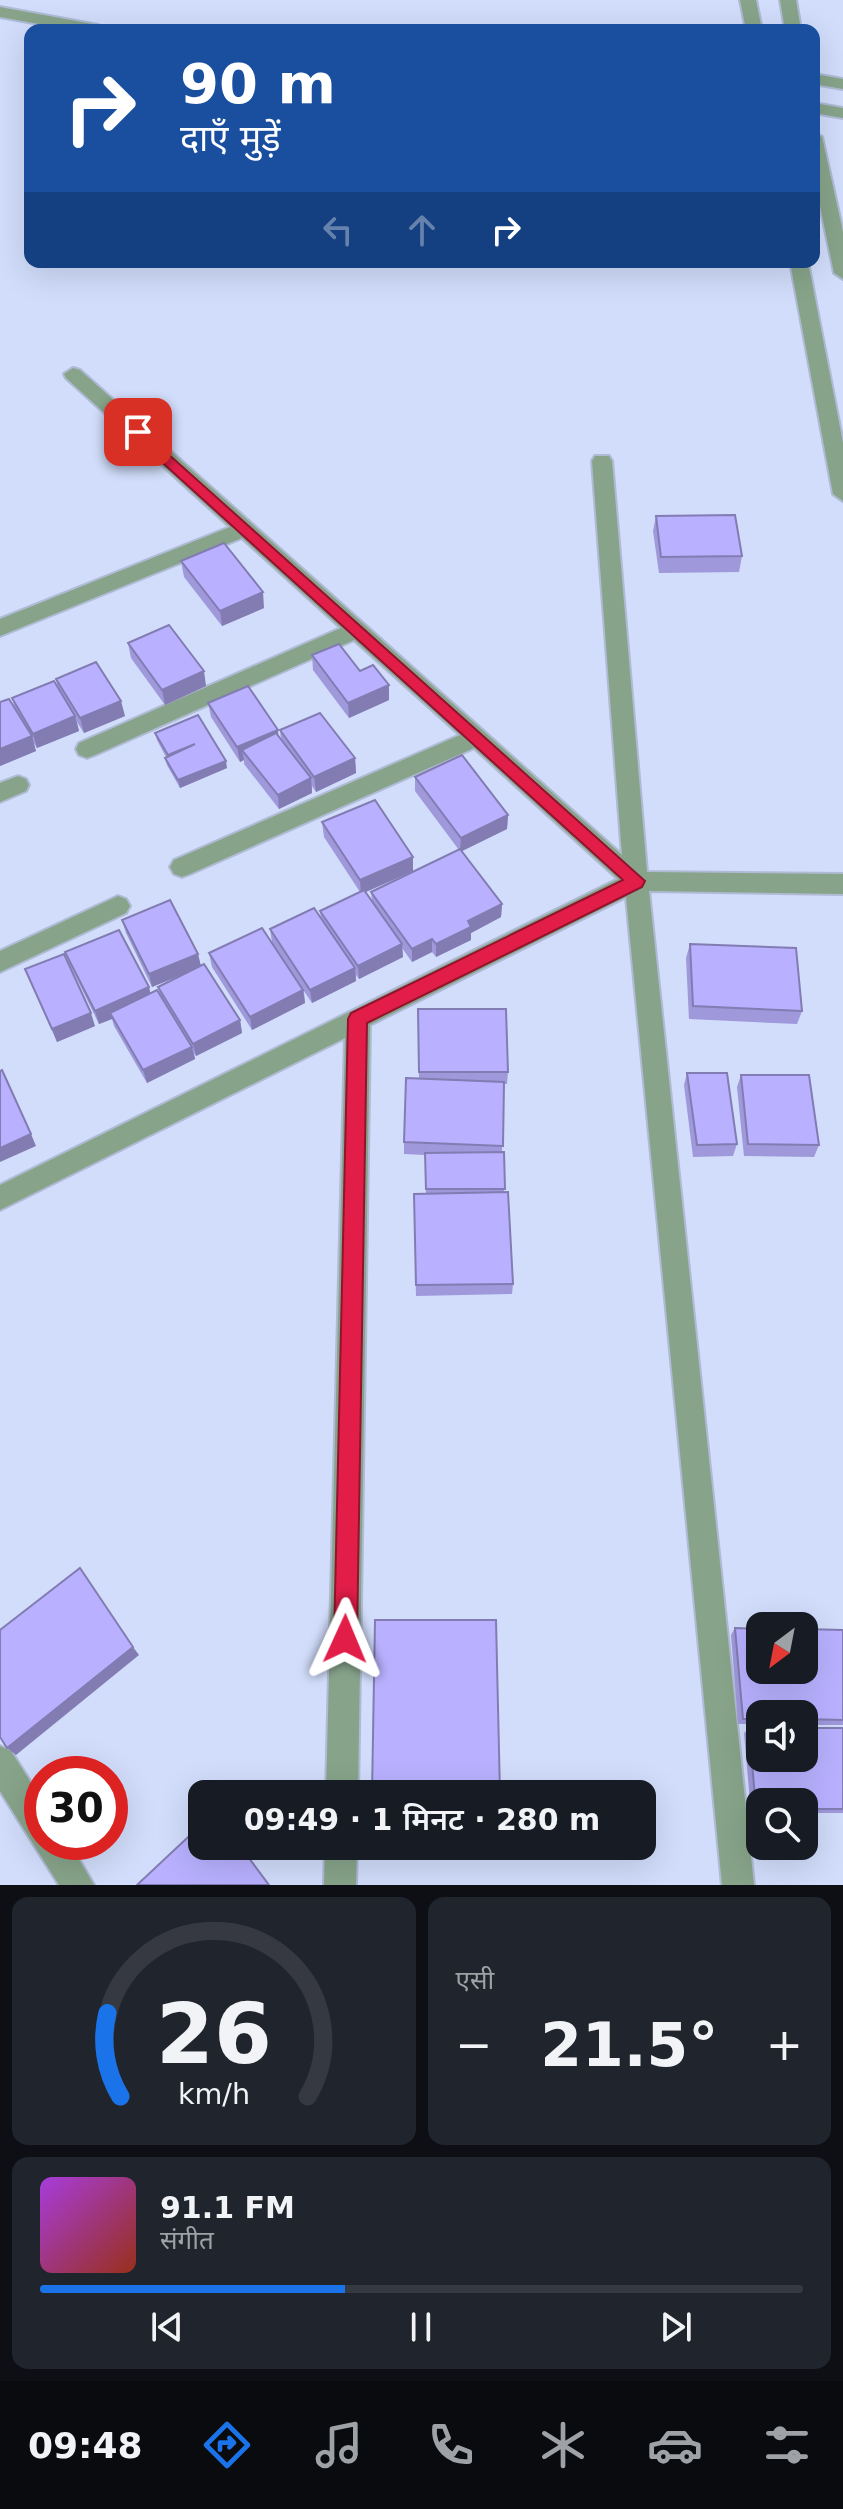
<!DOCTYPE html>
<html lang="hi">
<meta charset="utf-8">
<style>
:root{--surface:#171b24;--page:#20242c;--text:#f1f3f6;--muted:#9ea1a6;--line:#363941;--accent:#1a73e8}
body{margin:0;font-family:"DejaVu Sans","Noto Sans Devanagari",sans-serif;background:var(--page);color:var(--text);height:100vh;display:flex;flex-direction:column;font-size:30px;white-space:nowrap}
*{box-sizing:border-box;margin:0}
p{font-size:26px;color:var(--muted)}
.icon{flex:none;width:44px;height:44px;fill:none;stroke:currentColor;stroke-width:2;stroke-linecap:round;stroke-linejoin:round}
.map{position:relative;height:1885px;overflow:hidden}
.details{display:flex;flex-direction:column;gap:12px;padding:12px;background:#0d0f14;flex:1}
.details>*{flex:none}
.guide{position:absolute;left:24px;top:24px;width:796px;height:244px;border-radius:16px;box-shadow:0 8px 32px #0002;background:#1a4fa0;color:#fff;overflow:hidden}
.needle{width:52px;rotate:212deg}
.buttons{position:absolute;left:746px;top:1612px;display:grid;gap:16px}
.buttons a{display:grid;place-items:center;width:72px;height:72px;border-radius:16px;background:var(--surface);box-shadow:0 8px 32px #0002;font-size:40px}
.speed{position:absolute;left:24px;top:1756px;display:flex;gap:16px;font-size:40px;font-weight:700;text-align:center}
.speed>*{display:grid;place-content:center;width:104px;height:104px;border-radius:50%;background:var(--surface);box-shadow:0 8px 32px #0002;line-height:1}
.speed .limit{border:12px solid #d22;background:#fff;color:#111}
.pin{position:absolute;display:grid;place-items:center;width:68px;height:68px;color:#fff;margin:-34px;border-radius:16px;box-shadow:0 4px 12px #0006}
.me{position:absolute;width:88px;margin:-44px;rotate:1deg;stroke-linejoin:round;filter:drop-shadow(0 0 6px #0008)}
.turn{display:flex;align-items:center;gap:28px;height:168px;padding:0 24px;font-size:36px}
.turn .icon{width:104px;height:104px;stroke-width:2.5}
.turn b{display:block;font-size:56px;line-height:68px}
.lanes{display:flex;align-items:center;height:76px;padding:0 24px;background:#0003;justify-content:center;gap:40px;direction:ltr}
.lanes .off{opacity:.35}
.big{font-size:60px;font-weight:600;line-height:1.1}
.details .card{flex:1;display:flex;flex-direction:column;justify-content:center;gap:12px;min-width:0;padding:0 28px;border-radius:16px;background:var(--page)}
.details .dial{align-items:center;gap:0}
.dial svg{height:208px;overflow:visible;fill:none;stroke:var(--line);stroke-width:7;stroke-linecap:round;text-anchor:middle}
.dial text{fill:var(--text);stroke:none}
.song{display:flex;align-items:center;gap:24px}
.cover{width:96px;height:96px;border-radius:12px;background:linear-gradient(135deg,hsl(280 70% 55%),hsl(10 70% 35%))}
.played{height:8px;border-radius:4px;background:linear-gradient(90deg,var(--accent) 40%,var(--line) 40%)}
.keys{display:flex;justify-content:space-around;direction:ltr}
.heat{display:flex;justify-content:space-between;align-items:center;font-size:44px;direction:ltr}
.details .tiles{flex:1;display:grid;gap:12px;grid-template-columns:1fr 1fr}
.card:last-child{grid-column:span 2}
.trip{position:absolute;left:188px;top:1780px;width:468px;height:80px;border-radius:16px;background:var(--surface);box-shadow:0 8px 32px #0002;font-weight:600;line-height:80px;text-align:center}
.menu{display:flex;height:128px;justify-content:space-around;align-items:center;background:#090b0e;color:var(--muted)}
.menu .icon{width:56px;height:56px}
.menu .active{color:var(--accent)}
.menu b{font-size:36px;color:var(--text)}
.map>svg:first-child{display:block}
</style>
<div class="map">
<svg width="843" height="1885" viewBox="0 0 843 1885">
<rect width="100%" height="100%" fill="#d1ddfb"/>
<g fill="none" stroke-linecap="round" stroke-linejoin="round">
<g stroke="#afbad4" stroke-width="4">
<g id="minor">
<path d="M 740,0 L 756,0 L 762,30 L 746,30 Z"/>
<path d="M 780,0 L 796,0 L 801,30 L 785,30 Z"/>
<path d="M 0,7 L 98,25 L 106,30 L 72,30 L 0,17 Z"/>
<path d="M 814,74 L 843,79 L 843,89 L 814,84 Z"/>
<path d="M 814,103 L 843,108 L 843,118 L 814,113 Z"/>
<path d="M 814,132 L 822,137 L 843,232 L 843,279 L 834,273 L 814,177 Z"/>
<path d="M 790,262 L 808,262 L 843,443 L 843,501 L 833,494 Z"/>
<path d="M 73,368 L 80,370 L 622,855 L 592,461 L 595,456 L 609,456 L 612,461 L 647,872 L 843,874 L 843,894 L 649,891 L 754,1885 L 722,1885 L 626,897 L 370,1025 L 358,1794 L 326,1794 L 345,1038 L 0,1210 L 0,1185 L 618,879 L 474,748 L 190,874 L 182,877 L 174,874 L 170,867 L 174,860 L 460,735 L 354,640 L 95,755 L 87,758 L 79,755 L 76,749 L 79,743 L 341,628 L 242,538 L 0,636 L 0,619 L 230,527 L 66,378 L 64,374 Z"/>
<path d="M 18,776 L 26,779 L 29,785 L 26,791 L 0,802 L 0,783 Z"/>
<path d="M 118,896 L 126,899 L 130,906 L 126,913 L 0,972 L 0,951 Z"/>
<path d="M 0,1746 L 11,1751 L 42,1800 L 42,1842 L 69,1842 L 94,1885 L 59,1885 L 0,1791 Z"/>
<path d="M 325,1846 L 357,1846 L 356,1885 L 324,1885 Z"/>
</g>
</g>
<use href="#minor" fill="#87a48a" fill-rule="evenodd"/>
</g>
<g fill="#9f98db">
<path d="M 656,516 L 742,556 L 739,572 L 659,573 L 653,531 Z"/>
<path d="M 181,561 L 264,608 L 222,626 L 184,577 Z"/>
<path d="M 128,643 L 206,686 L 165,705 L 131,658 Z"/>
<path d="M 312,655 L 360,671 L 389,685 L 389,700 L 349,718 L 313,670 Z"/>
<path d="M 56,679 L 125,716 L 84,733 L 77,722 L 79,731 L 37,748 L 33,742 L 36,751 L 0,766 L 0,702 L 15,709 L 12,698 L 58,689 Z"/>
<path d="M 208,703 L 279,736 L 281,740 L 280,730 L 355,758 L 356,773 L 316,792 L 312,786 L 312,793 L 279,809 L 244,764 L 244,760 L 240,762 L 211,717 Z"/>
<path d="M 155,733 L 227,768 L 180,788 L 167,765 L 165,758 L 166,757 L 157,740 Z"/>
<path d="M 415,777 L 508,815 L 507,829 L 462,851 L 502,904 L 501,917 L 471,933 L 471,940 L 436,957 L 432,952 L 412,962 L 402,948 L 403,957 L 359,979 L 356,975 L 356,981 L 312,1003 L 304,991 L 305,1003 L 252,1030 L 212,967 L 209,953 L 272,942 L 270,929 L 321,918 L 320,911 L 360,892 L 324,837 L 322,822 L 413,857 L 413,871 L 366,892 L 372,901 L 371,892 L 459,850 L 415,791 Z"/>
<path d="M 122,920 L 198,954 L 201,966 L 240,1020 L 242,1033 L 196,1056 L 194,1053 L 195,1059 L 147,1083 L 114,1026 L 112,1019 L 99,1024 L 70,965 L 65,952 L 149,987 L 150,993 L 160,995 L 158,987 L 190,971 L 152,987 L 126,933 Z"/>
<path d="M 690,944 L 802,1011 L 797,1024 L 689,1019 L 686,958 Z"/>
<path d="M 25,969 L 95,1026 L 57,1042 Z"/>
<path d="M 418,1009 L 508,1072 L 507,1084 L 504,1084 L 502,1152 L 504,1192 L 513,1284 L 512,1294 L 416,1296 L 414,1194 L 426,1193 L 425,1155 L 404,1154 L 404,1142 L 419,1079 Z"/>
<path d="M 687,1073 L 737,1144 L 733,1156 L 693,1157 L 684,1085 Z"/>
<path d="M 741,1075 L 819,1145 L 814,1157 L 744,1156 L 737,1087 Z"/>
<path d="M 735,1628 L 843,1630 L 843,1725 L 804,1725 L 804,1714 L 760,1714 L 760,1724 L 738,1724 L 731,1635 Z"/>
<path d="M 749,1728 L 843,1728 L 843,1813 L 804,1813 L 804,1802 L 760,1802 L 760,1813 L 751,1813 L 744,1733 Z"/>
</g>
<g fill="#827cb2">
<path d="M 263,592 L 264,608 L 222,626 L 220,611 Z"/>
<path d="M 204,671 L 206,686 L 165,705 L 162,690 Z"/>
<path d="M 389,685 L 389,700 L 349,718 L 348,703 Z"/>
<path d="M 121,701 L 125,716 L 84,733 L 80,718 Z"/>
<path d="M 75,716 L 79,731 L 37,748 L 33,734 Z"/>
<path d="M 278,730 L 279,745 L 242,750 L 244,760 L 240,762 L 237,747 Z"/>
<path d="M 32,736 L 36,751 L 0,766 L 0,749 Z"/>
<path d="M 355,758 L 356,773 L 316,792 L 314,777 Z"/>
<path d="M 226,761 L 227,768 L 180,788 L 178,780 Z"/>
<path d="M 311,778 L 312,793 L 279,809 L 278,795 Z"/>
<path d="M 508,815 L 507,829 L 460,852 L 461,838 Z"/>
<path d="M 413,857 L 413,871 L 361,894 L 360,880 Z"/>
<path d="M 502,904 L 501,917 L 471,933 L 471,940 L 436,957 L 436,944 L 468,921 Z"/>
<path d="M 432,939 L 432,952 L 412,962 L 412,949 Z"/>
<path d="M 402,944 L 403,957 L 359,979 L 358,966 Z"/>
<path d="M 198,954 L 201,967 L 152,987 L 149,974 Z"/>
<path d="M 355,968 L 356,981 L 312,1003 L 310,990 Z"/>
<path d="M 149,987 L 152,1001 L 110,1013 L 112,1019 L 99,1024 L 95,1011 Z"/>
<path d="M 303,990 L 305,1003 L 252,1030 L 250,1017 Z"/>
<path d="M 91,1013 L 95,1026 L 57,1042 L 52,1029 Z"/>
<path d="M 240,1020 L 242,1033 L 196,1056 L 193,1044 Z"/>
<path d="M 192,1047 L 195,1059 L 147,1083 L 143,1070 Z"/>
<path d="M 31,1134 L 36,1146 L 0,1162 L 0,1148 Z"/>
<path d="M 133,1647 L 139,1655 L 16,1755 L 7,1748 Z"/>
</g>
<g fill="#b9b1ff" stroke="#827cb2" stroke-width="2">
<path d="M 735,515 L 742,556 L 661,557 L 656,516 Z"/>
<path d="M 224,543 L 263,592 L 220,611 L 181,561 Z"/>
<path d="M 169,625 L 204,671 L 162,690 L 128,643 Z"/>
<path d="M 339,644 L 360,671 L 373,665 L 389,685 L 348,703 L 312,655 Z"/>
<path d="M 96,662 L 121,701 L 80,718 L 56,679 Z"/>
<path d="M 54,681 L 75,716 L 33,734 L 12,698 Z"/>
<path d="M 248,686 L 278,730 L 237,747 L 208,703 Z"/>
<path d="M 9,699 L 32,736 L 0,749 L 0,702 Z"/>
<path d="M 320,713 L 355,758 L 314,777 L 280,730 Z"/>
<path d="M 198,715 L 226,761 L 178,780 L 165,758 L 195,744 L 168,755 L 155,733 Z"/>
<path d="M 276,733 L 311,778 L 278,795 L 242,750 Z"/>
<path d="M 462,755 L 508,815 L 461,838 L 415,777 Z"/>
<path d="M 375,800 L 413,857 L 360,880 L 322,822 Z"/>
<path d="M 460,849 L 502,904 L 468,921 L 471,927 L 436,944 L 432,939 L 412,949 L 371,892 Z"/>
<path d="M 364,890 L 402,944 L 358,966 L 320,911 Z"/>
<path d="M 170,900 L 198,954 L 149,974 L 122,920 Z"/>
<path d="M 314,908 L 355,968 L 310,990 L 270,929 Z"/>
<path d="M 262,928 L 303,990 L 250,1017 L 209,953 Z"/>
<path d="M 119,930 L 149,987 L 95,1011 L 65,952 Z"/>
<path d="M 690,944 L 796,948 L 802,1011 L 693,1006 Z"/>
<path d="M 64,954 L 91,1013 L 52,1029 L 25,969 Z"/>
<path d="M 204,964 L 240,1020 L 193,1044 L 158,987 Z"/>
<path d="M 157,990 L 192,1047 L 143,1070 L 110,1013 Z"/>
<path d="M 418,1009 L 506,1009 L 508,1072 L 419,1072 Z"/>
<path d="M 2,1070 L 31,1134 L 0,1148 L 0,1071 Z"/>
<path d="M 687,1073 L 727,1073 L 737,1144 L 697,1145 Z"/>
<path d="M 741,1075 L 809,1075 L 819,1145 L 748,1144 Z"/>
<path d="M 406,1078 L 504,1082 L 503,1146 L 404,1142 Z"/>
<path d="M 504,1152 L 505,1189 L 426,1189 L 425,1153 Z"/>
<path d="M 508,1192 L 513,1284 L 416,1285 L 414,1194 Z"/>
<path d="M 80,1568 L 133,1647 L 7,1748 L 0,1737 L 0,1630 Z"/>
<path d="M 375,1620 L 496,1620 L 500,1794 L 372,1794 Z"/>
<path d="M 735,1628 L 760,1629 L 760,1670 L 804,1670 L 804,1629 L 843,1630 L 843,1720 L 804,1719 L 804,1714 L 760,1714 L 760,1719 L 743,1719 Z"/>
<path d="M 749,1728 L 760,1728 L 760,1758 L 804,1758 L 804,1728 L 843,1728 L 843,1809 L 804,1809 L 804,1802 L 760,1802 L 760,1809 L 756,1809 Z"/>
<path d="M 202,1824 L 202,1846 L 240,1846 L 269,1885 L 137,1885 Z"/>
</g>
<path fill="#e11d48" stroke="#92132f" stroke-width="2" d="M 138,427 L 645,881 L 642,887 L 367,1023 L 357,1639 L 353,1647 L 345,1650 L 337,1647 L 334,1639 L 348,1019 L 351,1013 L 623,880 L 133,436 L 133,429 Z"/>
</svg>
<div class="buttons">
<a><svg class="needle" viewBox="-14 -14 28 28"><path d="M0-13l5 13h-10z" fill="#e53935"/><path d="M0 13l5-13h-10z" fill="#9ea1a6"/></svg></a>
<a><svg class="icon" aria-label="sound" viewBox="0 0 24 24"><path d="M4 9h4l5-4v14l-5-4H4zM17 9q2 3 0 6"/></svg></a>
<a><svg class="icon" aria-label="search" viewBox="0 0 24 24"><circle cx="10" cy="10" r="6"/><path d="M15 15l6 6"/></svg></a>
</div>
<div class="speed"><div class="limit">30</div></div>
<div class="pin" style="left:138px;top:432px;background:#d93025"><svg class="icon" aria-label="arrive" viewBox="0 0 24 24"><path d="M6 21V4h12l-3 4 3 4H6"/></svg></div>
<svg class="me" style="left:345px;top:1639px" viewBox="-20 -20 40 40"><path d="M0-17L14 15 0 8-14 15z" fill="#e11d48" stroke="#fff" stroke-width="4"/></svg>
<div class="trip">09:49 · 1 मिनट · 280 m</div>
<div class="guide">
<div class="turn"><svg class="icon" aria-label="right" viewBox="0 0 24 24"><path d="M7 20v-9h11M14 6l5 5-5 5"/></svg><div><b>90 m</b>दाएँ मुड़ें</div></div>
<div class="lanes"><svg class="icon off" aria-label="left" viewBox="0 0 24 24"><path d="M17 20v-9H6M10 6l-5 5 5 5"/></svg><svg class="icon off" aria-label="ahead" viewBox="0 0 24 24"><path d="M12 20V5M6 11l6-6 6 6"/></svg><svg class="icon" aria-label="right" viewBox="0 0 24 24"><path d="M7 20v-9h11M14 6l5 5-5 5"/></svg></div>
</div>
</div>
<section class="details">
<div class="tiles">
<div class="card dial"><svg viewBox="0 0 100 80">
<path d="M14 69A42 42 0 1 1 86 69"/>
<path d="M14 69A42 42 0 0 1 9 37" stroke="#1a73e8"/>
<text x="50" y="56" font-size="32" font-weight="700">26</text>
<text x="50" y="72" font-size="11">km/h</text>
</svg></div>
<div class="card"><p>एसी</p>
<div class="heat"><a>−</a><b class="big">21.5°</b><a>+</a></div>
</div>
<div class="card">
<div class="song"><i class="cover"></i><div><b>91.1 FM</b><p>संगीत</p></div></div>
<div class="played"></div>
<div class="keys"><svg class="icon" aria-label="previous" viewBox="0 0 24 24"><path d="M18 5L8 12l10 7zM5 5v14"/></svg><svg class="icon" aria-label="pause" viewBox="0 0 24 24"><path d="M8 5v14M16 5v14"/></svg><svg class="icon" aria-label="next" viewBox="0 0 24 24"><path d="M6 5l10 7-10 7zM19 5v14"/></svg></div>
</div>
</div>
</section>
<nav class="menu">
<b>09:48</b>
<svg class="icon active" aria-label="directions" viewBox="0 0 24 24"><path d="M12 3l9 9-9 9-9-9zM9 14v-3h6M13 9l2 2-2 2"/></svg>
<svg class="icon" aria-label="music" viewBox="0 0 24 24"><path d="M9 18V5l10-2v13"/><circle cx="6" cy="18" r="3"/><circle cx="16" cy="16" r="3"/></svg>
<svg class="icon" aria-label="phone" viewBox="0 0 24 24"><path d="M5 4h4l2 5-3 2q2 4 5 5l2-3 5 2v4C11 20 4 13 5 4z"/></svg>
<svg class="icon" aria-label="climate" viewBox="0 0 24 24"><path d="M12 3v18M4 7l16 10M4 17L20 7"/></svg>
<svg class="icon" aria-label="car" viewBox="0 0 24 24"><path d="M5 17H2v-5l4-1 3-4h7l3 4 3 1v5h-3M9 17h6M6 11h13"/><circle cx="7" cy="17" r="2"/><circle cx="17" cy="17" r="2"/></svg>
<svg class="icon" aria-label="filters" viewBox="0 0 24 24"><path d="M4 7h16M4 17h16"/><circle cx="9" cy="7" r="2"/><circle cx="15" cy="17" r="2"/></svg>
</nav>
